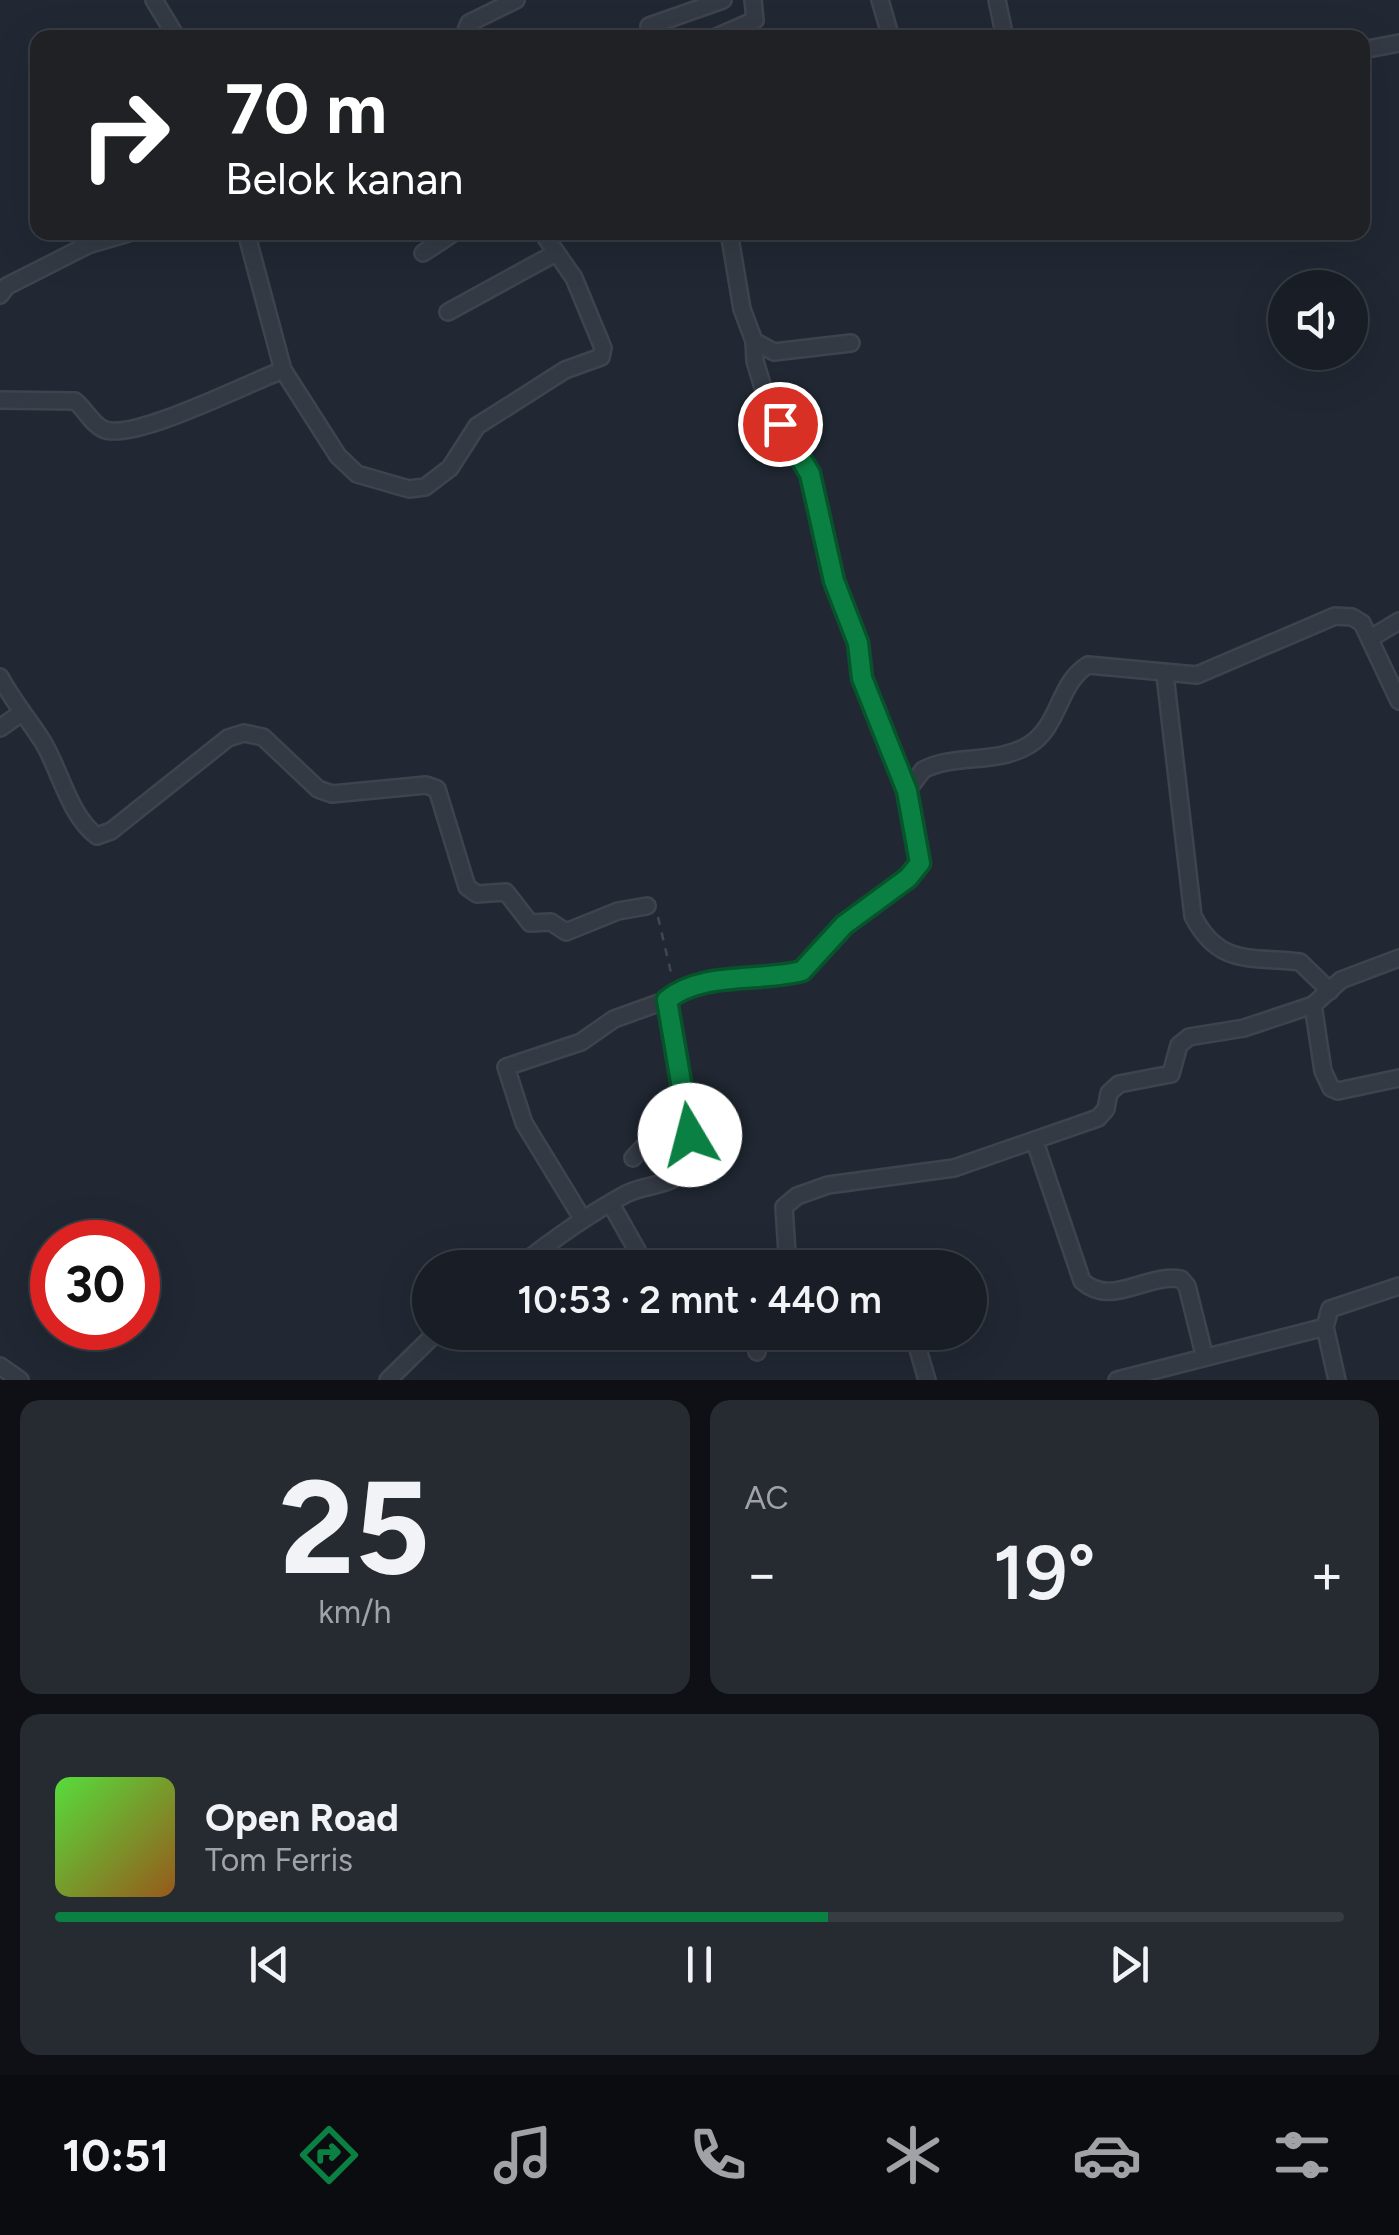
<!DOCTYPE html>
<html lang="id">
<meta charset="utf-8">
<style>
:root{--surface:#191e26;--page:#262b32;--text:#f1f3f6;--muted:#9fa2a7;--line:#373c43;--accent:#0b8043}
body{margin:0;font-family:Figtree,sans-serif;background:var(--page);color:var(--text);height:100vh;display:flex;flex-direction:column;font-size:38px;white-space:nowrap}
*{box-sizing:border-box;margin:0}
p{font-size:32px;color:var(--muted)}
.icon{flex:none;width:55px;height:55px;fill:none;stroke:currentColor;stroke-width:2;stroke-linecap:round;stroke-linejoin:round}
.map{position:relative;height:1380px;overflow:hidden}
.drawer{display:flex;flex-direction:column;gap:20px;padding:20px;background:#0e1015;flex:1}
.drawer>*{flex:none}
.top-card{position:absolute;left:30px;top:30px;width:1340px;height:210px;border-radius:20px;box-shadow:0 10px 40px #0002,0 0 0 2px var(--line);background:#202124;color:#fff;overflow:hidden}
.buttons{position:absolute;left:1268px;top:270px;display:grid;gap:20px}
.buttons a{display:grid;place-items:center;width:100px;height:100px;border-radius:50%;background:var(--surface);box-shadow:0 10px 40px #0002,0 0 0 2px var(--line);font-size:50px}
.speed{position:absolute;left:30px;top:1220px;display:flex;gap:20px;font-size:50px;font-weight:700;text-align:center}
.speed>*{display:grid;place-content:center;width:130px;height:130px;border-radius:50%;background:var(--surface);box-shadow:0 10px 40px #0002,0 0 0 2px var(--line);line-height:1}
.speed .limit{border:15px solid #d22;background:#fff;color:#111}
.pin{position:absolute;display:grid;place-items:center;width:85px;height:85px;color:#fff;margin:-42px;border:5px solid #fff;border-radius:50%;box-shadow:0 2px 10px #0007}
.me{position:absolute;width:110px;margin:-55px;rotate:352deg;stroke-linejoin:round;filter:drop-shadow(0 0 8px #0008)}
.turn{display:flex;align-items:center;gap:35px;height:210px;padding:0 30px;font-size:45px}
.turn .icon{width:130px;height:130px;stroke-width:2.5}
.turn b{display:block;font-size:70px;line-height:85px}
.big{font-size:75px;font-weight:600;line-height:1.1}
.drawer .widget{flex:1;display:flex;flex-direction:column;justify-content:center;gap:15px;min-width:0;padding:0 35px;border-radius:20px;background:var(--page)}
.drawer .dial{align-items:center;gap:0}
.dial b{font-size:130px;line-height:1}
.song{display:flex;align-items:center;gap:30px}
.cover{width:120px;height:120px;border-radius:15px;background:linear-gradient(135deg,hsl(110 70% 55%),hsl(30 70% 35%))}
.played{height:10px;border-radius:5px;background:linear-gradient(90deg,var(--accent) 60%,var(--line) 60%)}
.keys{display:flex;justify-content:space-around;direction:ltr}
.heat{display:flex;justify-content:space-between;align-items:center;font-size:55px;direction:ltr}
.drawer .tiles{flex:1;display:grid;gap:20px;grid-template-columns:1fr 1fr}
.widget:last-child{grid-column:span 2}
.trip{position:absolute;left:412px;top:1250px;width:575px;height:100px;border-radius:50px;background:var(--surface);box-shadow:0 10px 40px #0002,0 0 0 2px var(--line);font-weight:600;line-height:100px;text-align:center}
.dock{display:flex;height:160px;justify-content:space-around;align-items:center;background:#0a0c0f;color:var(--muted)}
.dock .icon{width:70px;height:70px}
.dock .on{color:var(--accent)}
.dock b{font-size:45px;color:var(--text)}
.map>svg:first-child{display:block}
</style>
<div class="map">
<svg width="1399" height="1380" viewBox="0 0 1399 1380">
<rect width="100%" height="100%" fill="#212833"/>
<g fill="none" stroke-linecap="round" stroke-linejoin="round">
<g stroke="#3e434d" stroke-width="20">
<g id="minor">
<path d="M 154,0 L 177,38"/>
<path d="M 880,0 L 891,38"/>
<path d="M 997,0 L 1005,38"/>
<path d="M 649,26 L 723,0"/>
<path d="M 463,38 L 469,23 L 516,0"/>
<path d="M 714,38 L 755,20 L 753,0"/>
<path d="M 1362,50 L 1399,43"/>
<path d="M 246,232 L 283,370 L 338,456 L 357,474 L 409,489 L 425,487 L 450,468 L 477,426 L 565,370 L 601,357 L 603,348 L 574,278 L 542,232"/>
<path d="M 729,232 L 742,309 L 754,341 L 774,352 L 851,343"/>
<path d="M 423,253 L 455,232"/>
<path d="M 0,295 L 7,286 L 88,245 L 132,232"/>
<path d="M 448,312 L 554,254"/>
<path d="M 754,341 L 755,361 L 767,401 L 810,474 L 834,581 L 858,643 L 862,678 L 907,791"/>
<path d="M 0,400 L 75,401 C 85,409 92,424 103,429 C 131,443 250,382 283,370"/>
<path d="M 1371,638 L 1399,621"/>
<path d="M 1165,675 L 1193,916 C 1219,967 1252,956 1300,962 L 1330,991"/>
<path d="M 0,677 C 13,701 29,720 43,742 C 60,770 70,817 97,836 L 111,831 L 228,738 L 244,733 L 263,737 L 318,789 L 332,794 L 426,785 L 437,789 L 467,887 L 477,894 L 506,892 L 530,923 L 551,922 L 566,932 L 618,911 L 647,906"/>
<path d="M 0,728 L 20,714"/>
<path d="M 1313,1005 L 1323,1071 L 1331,1088 L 1338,1091 L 1399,1078"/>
<path d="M 1035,1142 L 1082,1281 C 1112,1308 1145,1273 1181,1279 L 1187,1286 L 1204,1354"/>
<path d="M 633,1158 L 649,1141 L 690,1135"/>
<path d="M 611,1204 L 647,1268"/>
<path d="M 582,1218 L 524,1123 L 506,1067 L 581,1042 L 614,1019 L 667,1000"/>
<path d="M 517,1268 C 552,1240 587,1215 626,1194 C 645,1184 668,1187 684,1171 C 694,1161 691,1148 690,1135 L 667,1000 C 701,971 761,983 801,971 L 844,925 L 908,878 L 921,863 L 907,791 L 923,770 C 955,753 996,765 1029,745 C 1060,726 1058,683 1088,665 L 1197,675 L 1335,616 L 1352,617 L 1362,623 L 1399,701"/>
<path d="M 788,1268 L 784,1207 L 797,1196 L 828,1185 L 954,1168 L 1098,1118 L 1106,1109 L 1109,1093 L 1119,1084 L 1171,1074 L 1179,1045 L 1189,1037 L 1244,1028 L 1313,1005 L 1341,980 L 1399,958"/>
<path d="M 913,1332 L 927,1380"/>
<path d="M 757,1352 L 761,1332"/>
<path d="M 0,1366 L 20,1380"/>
<path d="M 388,1380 L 437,1332"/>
<path d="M 1117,1380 L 1325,1327"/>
<path d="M 1337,1380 L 1325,1327 L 1330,1309 L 1399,1286"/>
</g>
</g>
<path stroke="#3c4b4c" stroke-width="2.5" stroke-dasharray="8 8" stroke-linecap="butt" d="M 658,917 L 672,977"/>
<use href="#minor" stroke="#343a44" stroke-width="15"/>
</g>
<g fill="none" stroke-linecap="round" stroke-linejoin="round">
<g stroke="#07532c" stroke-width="25">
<path id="route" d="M 690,1135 L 667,1000 C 702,971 761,982 802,971 L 844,925 L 908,878 L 920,863 L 907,791 L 862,678 L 858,643 L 834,581 L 810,474 L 780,424"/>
</g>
<use href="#route" stroke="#0b8043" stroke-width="18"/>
</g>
</svg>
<div class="buttons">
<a><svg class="icon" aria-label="sound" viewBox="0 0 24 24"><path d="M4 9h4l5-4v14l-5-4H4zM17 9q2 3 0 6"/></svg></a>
</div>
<div class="speed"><div class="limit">30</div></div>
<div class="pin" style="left:780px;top:424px;background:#d93025"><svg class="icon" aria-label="arrive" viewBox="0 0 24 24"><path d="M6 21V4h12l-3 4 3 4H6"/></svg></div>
<svg class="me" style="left:690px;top:1135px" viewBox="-20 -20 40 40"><circle r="19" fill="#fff"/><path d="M0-13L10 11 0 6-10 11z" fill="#0b8043"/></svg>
<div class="trip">10:53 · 2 mnt · 440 m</div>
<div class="top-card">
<div class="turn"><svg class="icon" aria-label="right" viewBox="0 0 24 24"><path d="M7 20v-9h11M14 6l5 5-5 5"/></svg><div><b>70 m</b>Belok kanan</div></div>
</div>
</div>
<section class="drawer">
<div class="tiles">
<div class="widget dial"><b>25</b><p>km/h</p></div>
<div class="widget"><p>AC</p>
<div class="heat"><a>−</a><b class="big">19°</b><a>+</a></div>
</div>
<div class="widget">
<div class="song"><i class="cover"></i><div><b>Open Road</b><p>Tom Ferris</p></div></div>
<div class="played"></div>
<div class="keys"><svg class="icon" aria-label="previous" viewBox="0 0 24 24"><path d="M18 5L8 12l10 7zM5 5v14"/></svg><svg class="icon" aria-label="pause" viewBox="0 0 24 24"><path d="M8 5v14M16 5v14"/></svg><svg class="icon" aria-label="next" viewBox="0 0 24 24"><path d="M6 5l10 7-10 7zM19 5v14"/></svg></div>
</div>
</div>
</section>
<nav class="dock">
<b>10:51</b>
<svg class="icon on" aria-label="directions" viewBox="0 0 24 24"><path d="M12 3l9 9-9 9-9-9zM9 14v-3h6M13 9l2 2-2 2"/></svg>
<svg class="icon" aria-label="music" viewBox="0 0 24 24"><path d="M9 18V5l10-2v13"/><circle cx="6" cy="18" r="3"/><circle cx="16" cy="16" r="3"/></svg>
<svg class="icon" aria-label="phone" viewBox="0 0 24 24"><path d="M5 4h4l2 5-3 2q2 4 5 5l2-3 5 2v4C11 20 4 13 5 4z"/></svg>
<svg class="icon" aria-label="climate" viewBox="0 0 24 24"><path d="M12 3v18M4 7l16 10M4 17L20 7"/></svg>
<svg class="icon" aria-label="car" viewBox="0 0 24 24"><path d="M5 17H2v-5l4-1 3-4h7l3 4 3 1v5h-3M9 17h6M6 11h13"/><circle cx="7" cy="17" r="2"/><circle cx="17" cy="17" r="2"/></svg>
<svg class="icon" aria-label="filters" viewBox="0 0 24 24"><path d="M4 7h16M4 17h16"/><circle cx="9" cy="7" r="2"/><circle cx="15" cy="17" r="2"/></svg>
</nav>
